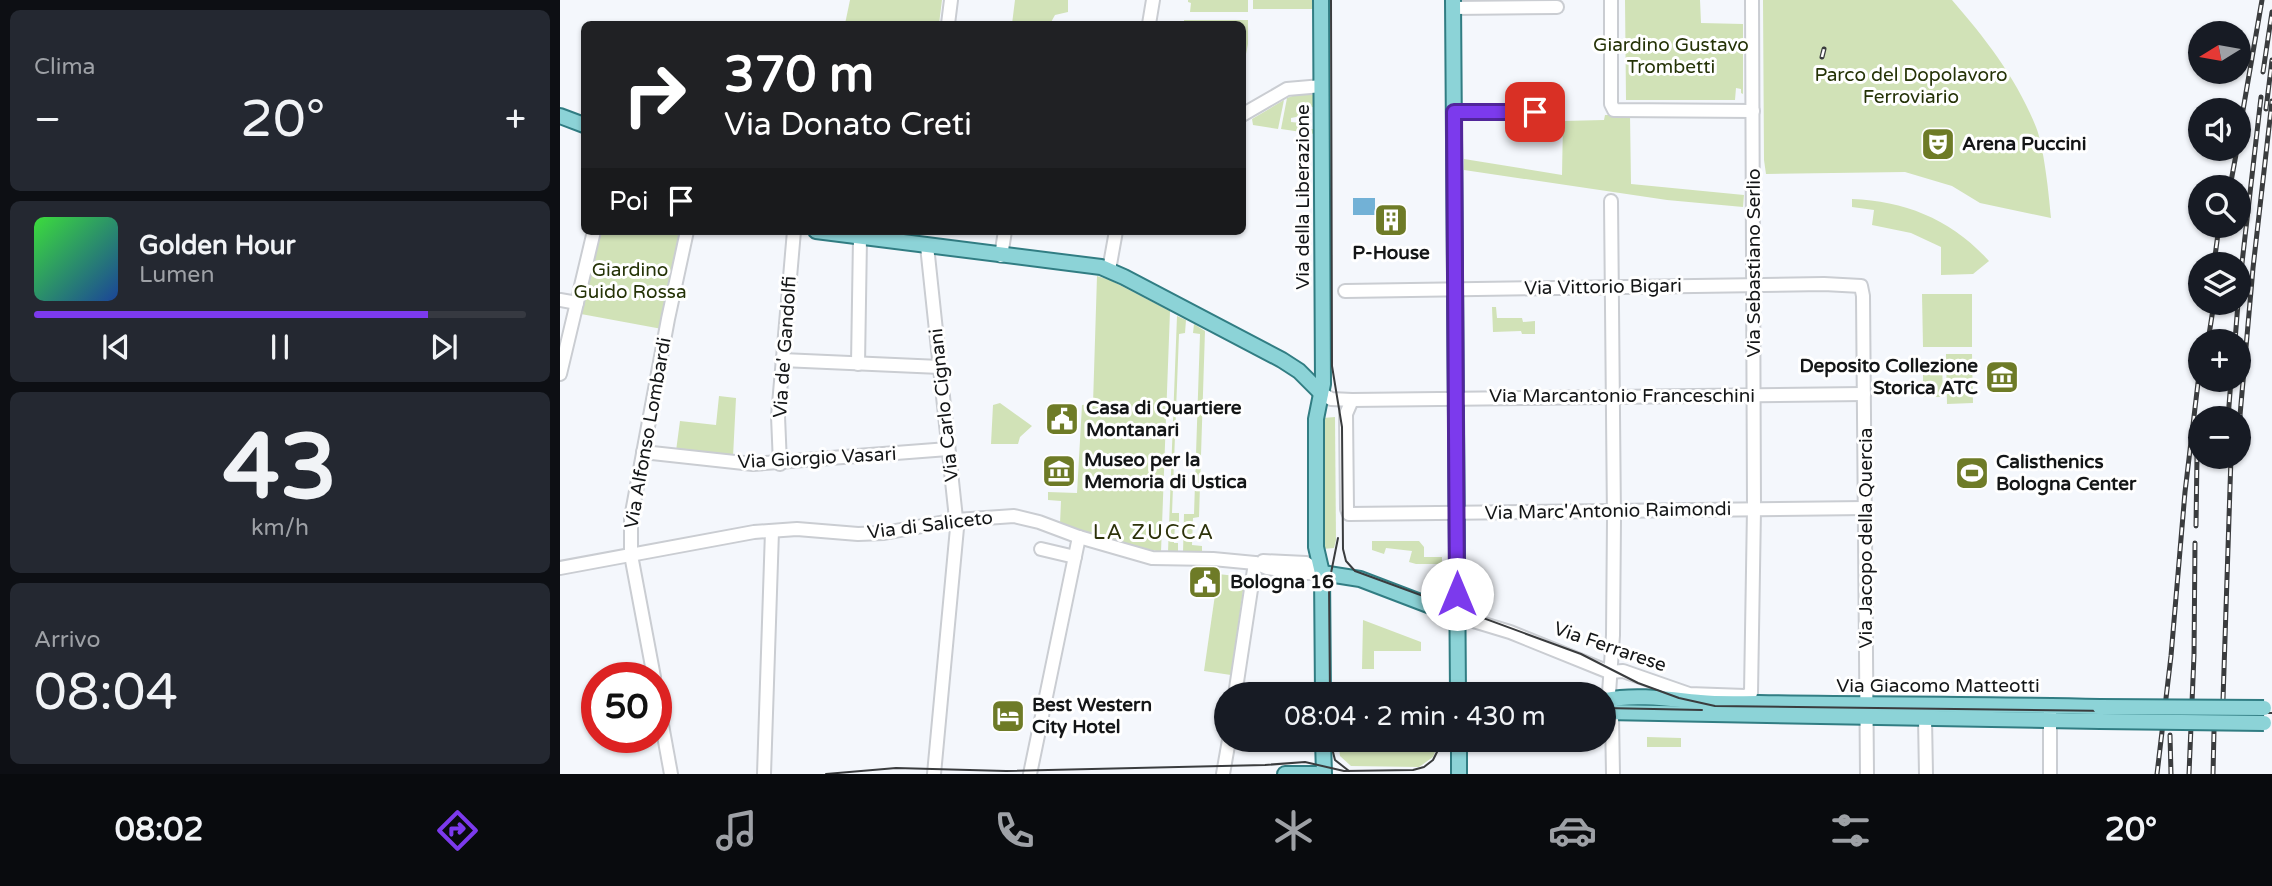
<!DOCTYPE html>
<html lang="it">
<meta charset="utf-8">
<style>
:root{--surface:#171b24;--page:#242831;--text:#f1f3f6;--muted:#9ea1a6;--line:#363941;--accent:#7c3aed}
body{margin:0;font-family:"Varela Round",sans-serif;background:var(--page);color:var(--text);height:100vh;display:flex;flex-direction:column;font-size:26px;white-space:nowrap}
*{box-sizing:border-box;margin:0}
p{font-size:23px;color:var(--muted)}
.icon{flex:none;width:38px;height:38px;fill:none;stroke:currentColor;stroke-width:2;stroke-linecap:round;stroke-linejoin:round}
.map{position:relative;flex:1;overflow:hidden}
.panel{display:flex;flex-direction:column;gap:10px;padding:10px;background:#0d0f14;width:560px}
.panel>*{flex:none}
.top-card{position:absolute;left:21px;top:21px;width:665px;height:214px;border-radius:10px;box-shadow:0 2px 5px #0004;background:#202124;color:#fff;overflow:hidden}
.needle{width:46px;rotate:259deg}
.fabs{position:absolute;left:1628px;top:21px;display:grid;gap:14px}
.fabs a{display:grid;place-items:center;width:63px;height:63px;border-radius:50%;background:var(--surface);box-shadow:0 2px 5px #0004;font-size:35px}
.speed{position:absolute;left:21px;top:662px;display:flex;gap:14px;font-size:35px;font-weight:700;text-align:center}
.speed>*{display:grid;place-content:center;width:91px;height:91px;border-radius:50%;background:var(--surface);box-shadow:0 2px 5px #0004;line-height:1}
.speed .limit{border:10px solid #d22;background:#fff;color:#111}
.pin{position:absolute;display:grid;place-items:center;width:60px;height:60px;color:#fff;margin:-30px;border-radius:14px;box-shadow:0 4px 10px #0006}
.me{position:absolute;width:77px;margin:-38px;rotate:0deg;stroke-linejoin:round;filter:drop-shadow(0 0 5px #0008)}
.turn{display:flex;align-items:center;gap:24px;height:147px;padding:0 28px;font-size:32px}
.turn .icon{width:91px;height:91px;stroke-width:2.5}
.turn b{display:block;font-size:49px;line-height:60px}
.then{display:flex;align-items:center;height:66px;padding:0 28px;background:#0003;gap:14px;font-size:26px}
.big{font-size:52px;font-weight:600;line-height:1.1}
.panel .tile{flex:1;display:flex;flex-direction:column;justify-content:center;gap:10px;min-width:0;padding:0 24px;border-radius:10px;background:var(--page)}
.panel .dial{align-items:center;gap:0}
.dial b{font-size:91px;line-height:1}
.song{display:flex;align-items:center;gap:21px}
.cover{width:84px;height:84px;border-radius:10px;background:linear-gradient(135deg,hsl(120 70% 55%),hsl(220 70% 35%))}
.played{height:7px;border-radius:4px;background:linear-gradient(90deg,var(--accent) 80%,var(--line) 80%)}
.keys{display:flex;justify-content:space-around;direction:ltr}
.heat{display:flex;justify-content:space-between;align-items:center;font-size:38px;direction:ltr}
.trip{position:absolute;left:654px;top:682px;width:402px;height:70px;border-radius:35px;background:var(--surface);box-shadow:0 2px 5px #0004;font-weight:600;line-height:70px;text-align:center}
.dock{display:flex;height:112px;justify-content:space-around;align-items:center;background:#090b0e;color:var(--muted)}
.dock .icon{width:49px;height:49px}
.dock .active{color:var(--accent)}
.dock b{font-size:32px;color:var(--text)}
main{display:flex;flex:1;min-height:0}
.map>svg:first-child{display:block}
</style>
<main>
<section class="panel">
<div class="tile"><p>Clima</p>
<div class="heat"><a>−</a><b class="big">20°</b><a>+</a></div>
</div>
<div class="tile">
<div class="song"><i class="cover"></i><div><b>Golden Hour</b><p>Lumen</p></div></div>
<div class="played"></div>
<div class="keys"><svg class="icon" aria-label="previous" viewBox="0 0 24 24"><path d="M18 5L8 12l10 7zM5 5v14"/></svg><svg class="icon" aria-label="pause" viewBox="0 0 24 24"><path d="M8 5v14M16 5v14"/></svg><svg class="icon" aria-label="next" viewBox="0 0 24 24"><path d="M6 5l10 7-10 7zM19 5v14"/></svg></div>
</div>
<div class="tile dial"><b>43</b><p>km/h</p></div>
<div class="tile"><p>Arrivo</p><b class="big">08:04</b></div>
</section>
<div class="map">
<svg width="1712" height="774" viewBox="0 0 1712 774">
<rect width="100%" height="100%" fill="#f4f7fc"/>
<g fill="#d1e2b7">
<path d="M 290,0 L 382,0 L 379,24 L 285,24 Z"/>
<path d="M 455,0 L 508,0 L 508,12 L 495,15 L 490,24 L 452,24 Z"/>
<path d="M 628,0 L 688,0 L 688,12 L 630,12 L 631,3 L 628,2 Z"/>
<rect x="693" y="0" width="62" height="9"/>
<path d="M 1065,0 L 1140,0 L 1141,23 L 1183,24 L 1183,94 L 1181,93 L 1181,89 L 1176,88 L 1175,100 L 1066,100 Z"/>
<path d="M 1203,0 L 1392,0 C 1425,38 1457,79 1476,127 C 1484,147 1489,195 1491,218 L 1420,203 L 1392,186 L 1345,172 L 1206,174 L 1204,160 Z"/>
<path d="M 624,20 L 688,20 L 688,44 L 683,69 L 682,24 L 624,24 Z"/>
<path d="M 738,94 L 755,95 L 756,107 L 751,107 L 751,114 L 731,118 L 731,122 L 741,123 L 741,129 L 756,129 L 755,134 L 721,129 L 727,98 Z"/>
<path d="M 724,100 L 718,129 L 693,125 L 692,119 Z"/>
<path d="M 1045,115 L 1070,115 L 1071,184 L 1184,195 L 1183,207 L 1107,200 L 904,170 L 904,159 L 1002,175 L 1003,121 L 1044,120 Z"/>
<path d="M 1292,199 C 1346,201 1392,220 1429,261 L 1413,274 L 1381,275 L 1381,247 L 1351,233 L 1312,225 L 1314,210 L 1292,207 Z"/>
<path d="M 41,231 L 122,231 L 102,329 L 21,314 Z"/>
<path d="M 537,276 L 550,280 L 610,311 L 601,552 L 533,537 L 500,524 L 501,501 L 488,500 L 488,492 L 517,493 L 522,405 L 533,404 Z"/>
<path d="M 1362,294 L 1412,294 L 1412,347 L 1363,347 Z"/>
<path d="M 932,307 L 936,307 L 937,318 L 962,318 L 963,322 L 975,321 L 975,334 L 962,334 L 961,331 L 933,332 Z"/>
<path d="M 617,316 L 626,320 L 625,333 L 619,334 L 612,513 L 619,513 L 619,523 L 615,523 L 614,543 L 618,543 L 618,552 L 608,552 Z"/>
<path d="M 634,324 L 645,331 L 639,517 L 633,518 L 632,545 L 642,546 L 642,553 L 623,553 L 624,514 L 634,514 L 640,334 L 633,333 Z"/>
<path d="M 1386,354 L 1412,354 L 1413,403 L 1387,404 Z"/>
<path d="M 1363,361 L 1382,361 L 1383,397 L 1363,397 Z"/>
<path d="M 159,396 L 176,398 L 173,457 L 116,451 L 120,421 L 156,425 Z"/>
<path d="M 440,403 L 472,426 L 460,437 L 458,444 L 431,444 L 433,405 Z"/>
<path d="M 775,417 L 776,540 L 774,548 L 762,549 L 761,422 L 763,418 Z"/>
<path d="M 812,541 L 859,541 L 864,547 L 864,557 L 882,557 L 882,564 L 856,564 L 849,562 L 852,551 L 826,548 L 824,554 L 812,550 Z"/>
<path d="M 658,574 L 685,577 L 671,675 L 644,671 Z"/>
<path d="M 803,620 L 861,642 L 861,651 L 814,651 L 814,669 L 802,669 Z"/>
<path d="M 1087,737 L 1121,738 L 1121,747 L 1087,747 Z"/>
<path d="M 778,740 L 880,740 L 873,757 L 859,767 L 791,766 L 780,756 Z"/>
</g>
<rect fill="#72b1d6" x="793" y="198" width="22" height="17"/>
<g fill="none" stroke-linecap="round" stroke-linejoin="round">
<g stroke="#cacdd2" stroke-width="16">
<g id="minor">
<path d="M 1051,0 L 1051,104 L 1054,110 L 1193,111"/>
<path d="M 893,8 L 997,7"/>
<path d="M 388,24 L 391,0"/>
<path d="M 589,24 L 593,0"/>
<path d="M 894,112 L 997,112"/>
<path d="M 682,115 L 727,89 L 762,86"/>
<path d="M 1051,201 L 1054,520 L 1053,635 L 1049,693 L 1052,716 L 1053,774"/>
<path d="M 367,246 L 397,528 L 374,774"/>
<path d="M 441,256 L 445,231"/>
<path d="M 549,270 L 556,231"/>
<path d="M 785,291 L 1264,284 L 1301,286 L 1303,296 L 1307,774"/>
<path d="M 0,300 L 17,303"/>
<path d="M 222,360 L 380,367"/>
<path d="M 298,364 L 300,238"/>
<path d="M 0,374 L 34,231"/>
<path d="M 761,393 L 771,399 L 792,400 L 1304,394"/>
<path d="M 792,400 L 786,414 L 787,509 L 789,514 L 1306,508"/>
<path d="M 83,452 L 193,464 L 388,449"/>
<path d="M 220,464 L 218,416 L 234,231"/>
<path d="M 481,549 L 515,557"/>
<path d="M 703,561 L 746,563 L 762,573"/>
<path d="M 0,568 L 194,532 L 237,529 L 298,534 L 324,533 L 396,520 L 454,516 L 479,522 L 519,537 L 592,558 L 653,559 L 695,563 L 707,568 L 745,573 L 762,573"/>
<path d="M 897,616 L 950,632 L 1049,672 L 1063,671 L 1129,694 L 1185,696 L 1191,693 L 1194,509 L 1192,0"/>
<path d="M 94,677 L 71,555 L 71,518 L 108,319 L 127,231"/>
<path d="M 96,692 L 111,774"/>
<path d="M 675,695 L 695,563"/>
<path d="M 1490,711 L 1490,774"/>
<path d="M 1365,718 L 1366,774"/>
<path d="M 204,774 L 212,531"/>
<path d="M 470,774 L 519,537"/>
<path d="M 663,774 L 669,740"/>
</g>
</g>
<g stroke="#317d83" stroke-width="18">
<g id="major">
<path d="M 761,0 L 763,384 L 756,419 L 756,547 L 762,573 L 763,695"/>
<path d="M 893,0 L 898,695"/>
<path d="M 0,116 L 24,125"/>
<path d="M 256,231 L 541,267 L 564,277 L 722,360 L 739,371 L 761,393"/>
<path d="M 762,573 L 800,579 L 897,616"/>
<path d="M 1045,700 C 1076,694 1109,699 1140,702 C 1160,704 1179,703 1199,703 C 1313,705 1426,704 1540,707"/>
<path d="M 1045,712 L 1540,721"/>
<path d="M 763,740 L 764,774"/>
<path d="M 899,740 L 899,774"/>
<path d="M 725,774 L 756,774"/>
</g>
</g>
<use href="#minor" stroke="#fff" stroke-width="12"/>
<use href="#major" stroke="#8cd3d7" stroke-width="14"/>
<g stroke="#3a3c3e" stroke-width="2">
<path d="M 771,0 L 772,366 L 782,427 L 783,549 L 786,561 L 795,571 L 1021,654 L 1078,683 L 1119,698 L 1155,706 L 1712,713"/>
<path d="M 770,695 L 769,583 L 778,538"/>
<path d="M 1045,708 L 1142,710"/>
<path d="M 770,740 L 775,760 L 789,771"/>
<path d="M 266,774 L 336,768 L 446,771 L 705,765 L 745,762 L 784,771 L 853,770 L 864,767 L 873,760 L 883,740"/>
</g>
<g stroke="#3a3c3e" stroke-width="5">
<g id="rail">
<path d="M 1262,57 L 1264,49"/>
<path d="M 1703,72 L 1712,12"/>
<path d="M 1706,109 L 1712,60"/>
<path d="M 1678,139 L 1702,0"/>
<path d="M 1670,187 L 1677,149"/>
<path d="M 1654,264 L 1659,226"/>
<path d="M 1678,298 L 1701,97"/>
<path d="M 1648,341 L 1654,303"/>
<path d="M 1675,341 L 1678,303"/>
<path d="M 1668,418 L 1671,380"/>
<path d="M 1678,438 L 1693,268 L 1712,101"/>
<path d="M 1636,526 L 1637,456"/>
<path d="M 1663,700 L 1671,457"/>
<path d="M 1610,735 L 1611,774"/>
<path d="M 1597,774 L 1611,656 L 1625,492 L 1640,366"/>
<path d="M 1629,774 L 1634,655 L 1635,543"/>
<path d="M 1653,774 L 1654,731"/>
</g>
</g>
<use href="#rail" stroke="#fff" stroke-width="2.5" stroke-dasharray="8" stroke-linecap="butt"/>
<g stroke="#317d83" stroke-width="18" stroke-linecap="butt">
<g id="major-bridge">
<path d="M 1540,707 L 1704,708"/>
<path d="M 1540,721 L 1704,723"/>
</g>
</g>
<use href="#major-bridge" stroke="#8cd3d7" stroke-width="14"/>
</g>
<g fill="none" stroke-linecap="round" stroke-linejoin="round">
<g stroke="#51269a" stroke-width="18">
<path id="route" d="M 897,594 L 894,112 L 975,112"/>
</g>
<use href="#route" stroke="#7c3aed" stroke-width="12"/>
</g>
<defs>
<g id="theatre-square" transform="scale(1.75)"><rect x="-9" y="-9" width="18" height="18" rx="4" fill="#6e7b27" stroke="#fff"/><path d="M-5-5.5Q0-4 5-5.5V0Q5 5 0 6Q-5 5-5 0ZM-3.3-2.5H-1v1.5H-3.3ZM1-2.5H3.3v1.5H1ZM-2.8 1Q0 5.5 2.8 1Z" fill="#fff"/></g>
<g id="building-square" transform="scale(1.75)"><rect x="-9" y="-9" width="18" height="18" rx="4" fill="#6e7b27" stroke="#fff"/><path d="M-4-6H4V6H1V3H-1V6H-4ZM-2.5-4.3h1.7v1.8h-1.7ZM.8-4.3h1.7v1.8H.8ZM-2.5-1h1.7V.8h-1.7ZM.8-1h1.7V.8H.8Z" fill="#fff"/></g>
<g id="museum-square" transform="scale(1.75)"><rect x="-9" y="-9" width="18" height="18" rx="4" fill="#6e7b27" stroke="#fff"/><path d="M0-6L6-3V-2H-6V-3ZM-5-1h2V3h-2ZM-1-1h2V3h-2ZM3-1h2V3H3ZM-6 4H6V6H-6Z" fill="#fff"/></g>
<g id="civic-square" transform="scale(1.75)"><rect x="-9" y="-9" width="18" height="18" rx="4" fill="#6e7b27" stroke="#fff"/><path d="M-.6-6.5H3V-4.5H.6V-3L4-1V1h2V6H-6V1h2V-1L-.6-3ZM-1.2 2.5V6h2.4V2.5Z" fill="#fff"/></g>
<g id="stadium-square" transform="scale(1.75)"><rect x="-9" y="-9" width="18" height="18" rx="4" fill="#6e7b27" stroke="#fff"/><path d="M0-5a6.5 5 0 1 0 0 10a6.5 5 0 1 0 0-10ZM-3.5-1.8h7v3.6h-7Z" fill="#fff"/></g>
<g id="hotel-square" transform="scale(1.75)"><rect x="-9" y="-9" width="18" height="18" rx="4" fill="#6e7b27" stroke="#fff"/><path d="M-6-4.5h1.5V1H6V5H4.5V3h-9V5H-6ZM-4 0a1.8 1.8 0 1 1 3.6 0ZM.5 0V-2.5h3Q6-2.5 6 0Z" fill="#fff"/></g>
</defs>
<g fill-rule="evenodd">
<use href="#theatre-square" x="1378" y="144"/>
<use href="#building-square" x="831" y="220"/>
<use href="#museum-square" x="1442" y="377"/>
<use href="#civic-square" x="502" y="419"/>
<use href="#museum-square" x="499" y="471"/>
<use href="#stadium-square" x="1412" y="473"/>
<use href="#civic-square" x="645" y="582"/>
<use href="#hotel-square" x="448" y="716"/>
</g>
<g text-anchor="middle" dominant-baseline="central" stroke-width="6" stroke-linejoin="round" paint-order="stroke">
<g font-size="19" fill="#253307" stroke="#fff">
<text x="1111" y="45">Giardino Gustavo<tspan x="1111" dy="22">Trombetti</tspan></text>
<text x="1351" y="75">Parco del Dopolavoro<tspan x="1351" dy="22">Ferroviario</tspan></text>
<text x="70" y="270">Giardino<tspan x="70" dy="22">Guido Rossa</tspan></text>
</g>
<g font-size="19" font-weight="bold" fill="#141617" stroke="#fff" text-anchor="start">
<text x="1402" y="144">Arena Puccini</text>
<text x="831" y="253" text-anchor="middle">P-House</text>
<text x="1418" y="366" text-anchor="end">Deposito Collezione<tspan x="1418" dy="22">Storica ATC</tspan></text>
<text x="526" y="408">Casa di Quartiere<tspan x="526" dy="22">Montanari</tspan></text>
<text x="524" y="460">Museo per la<tspan x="524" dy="22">Memoria di Ustica</tspan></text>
<text x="1436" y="462">Calisthenics<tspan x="1436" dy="22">Bologna Center</tspan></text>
<text x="670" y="582">Bologna 16</text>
<text x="472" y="705">Best Western<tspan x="472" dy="22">City Hotel</tspan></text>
</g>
<g font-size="19" fill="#141617" stroke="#fff">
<text transform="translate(743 197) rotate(-90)">Via della Liberazione</text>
<text transform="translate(1194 263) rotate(-90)">Via Sebastiano Serlio</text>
<text transform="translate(1043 287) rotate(-1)">Via Vittorio Bigari</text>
<text transform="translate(225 347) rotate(-86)">Via de' Gandolfi</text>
<text x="1062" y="396">Via Marcantonio Franceschini</text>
<text transform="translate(384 405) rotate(-96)">Via Carlo Cignani</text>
<text transform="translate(88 433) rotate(-80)">Via Alfonso Lombardi</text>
<text transform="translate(257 458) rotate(-3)">Via Giorgio Vasari</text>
<text transform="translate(1048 511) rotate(-1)">Via Marc'Antonio Raimondi</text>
<text transform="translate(370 525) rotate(-7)">Via di Saliceto</text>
<text transform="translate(1306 538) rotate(-90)">Via Jacopo della Quercia</text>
<text transform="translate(1050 647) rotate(19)">Via Ferrarese</text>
<text x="1378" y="686">Via Giacomo Matteotti</text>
</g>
<g font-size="21" letter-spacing="2" fill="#2d320a" stroke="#fff">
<text x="594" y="532">LA ZUCCA</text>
</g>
</g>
</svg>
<div class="fabs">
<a><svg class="needle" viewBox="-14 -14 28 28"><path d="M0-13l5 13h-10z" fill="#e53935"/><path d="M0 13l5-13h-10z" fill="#9ea1a6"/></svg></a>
<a><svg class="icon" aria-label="sound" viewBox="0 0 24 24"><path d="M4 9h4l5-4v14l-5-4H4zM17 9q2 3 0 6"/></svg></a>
<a><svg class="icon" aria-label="search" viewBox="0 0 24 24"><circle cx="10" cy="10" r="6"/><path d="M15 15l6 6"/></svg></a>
<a><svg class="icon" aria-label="layers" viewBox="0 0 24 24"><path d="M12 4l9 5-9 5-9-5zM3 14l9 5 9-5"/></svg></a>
<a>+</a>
<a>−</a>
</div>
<div class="speed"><div class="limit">50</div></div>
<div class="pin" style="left:975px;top:112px;background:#d93025"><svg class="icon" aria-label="arrive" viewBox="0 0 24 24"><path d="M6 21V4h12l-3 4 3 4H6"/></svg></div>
<svg class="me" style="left:897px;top:594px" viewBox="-20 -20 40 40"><circle r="19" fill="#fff"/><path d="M0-13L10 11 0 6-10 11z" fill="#7c3aed"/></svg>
<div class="trip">08:04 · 2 min · 430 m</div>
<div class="top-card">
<div class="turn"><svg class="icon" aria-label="right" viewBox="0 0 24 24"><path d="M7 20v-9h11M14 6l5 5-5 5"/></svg><div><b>370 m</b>Via Donato Creti</div></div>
<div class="then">Poi<svg class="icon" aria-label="arrive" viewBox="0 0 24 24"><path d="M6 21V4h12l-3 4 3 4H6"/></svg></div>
</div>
</div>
</main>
<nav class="dock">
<b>08:02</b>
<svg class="icon active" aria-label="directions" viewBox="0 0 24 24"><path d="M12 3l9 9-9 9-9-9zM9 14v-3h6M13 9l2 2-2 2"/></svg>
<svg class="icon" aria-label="music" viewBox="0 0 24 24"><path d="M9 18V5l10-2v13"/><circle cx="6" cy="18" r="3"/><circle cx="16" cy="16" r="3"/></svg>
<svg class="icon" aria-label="phone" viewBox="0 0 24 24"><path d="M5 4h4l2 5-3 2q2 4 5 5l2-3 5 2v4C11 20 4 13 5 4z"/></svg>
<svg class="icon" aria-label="climate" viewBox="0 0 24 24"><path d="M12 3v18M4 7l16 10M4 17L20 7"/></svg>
<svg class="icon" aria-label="car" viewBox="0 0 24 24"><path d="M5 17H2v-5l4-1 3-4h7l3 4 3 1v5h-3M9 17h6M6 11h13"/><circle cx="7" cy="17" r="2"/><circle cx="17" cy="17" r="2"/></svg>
<svg class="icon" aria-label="filters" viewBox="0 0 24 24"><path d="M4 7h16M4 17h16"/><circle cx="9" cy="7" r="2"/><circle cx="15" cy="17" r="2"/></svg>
<b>20°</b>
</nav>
